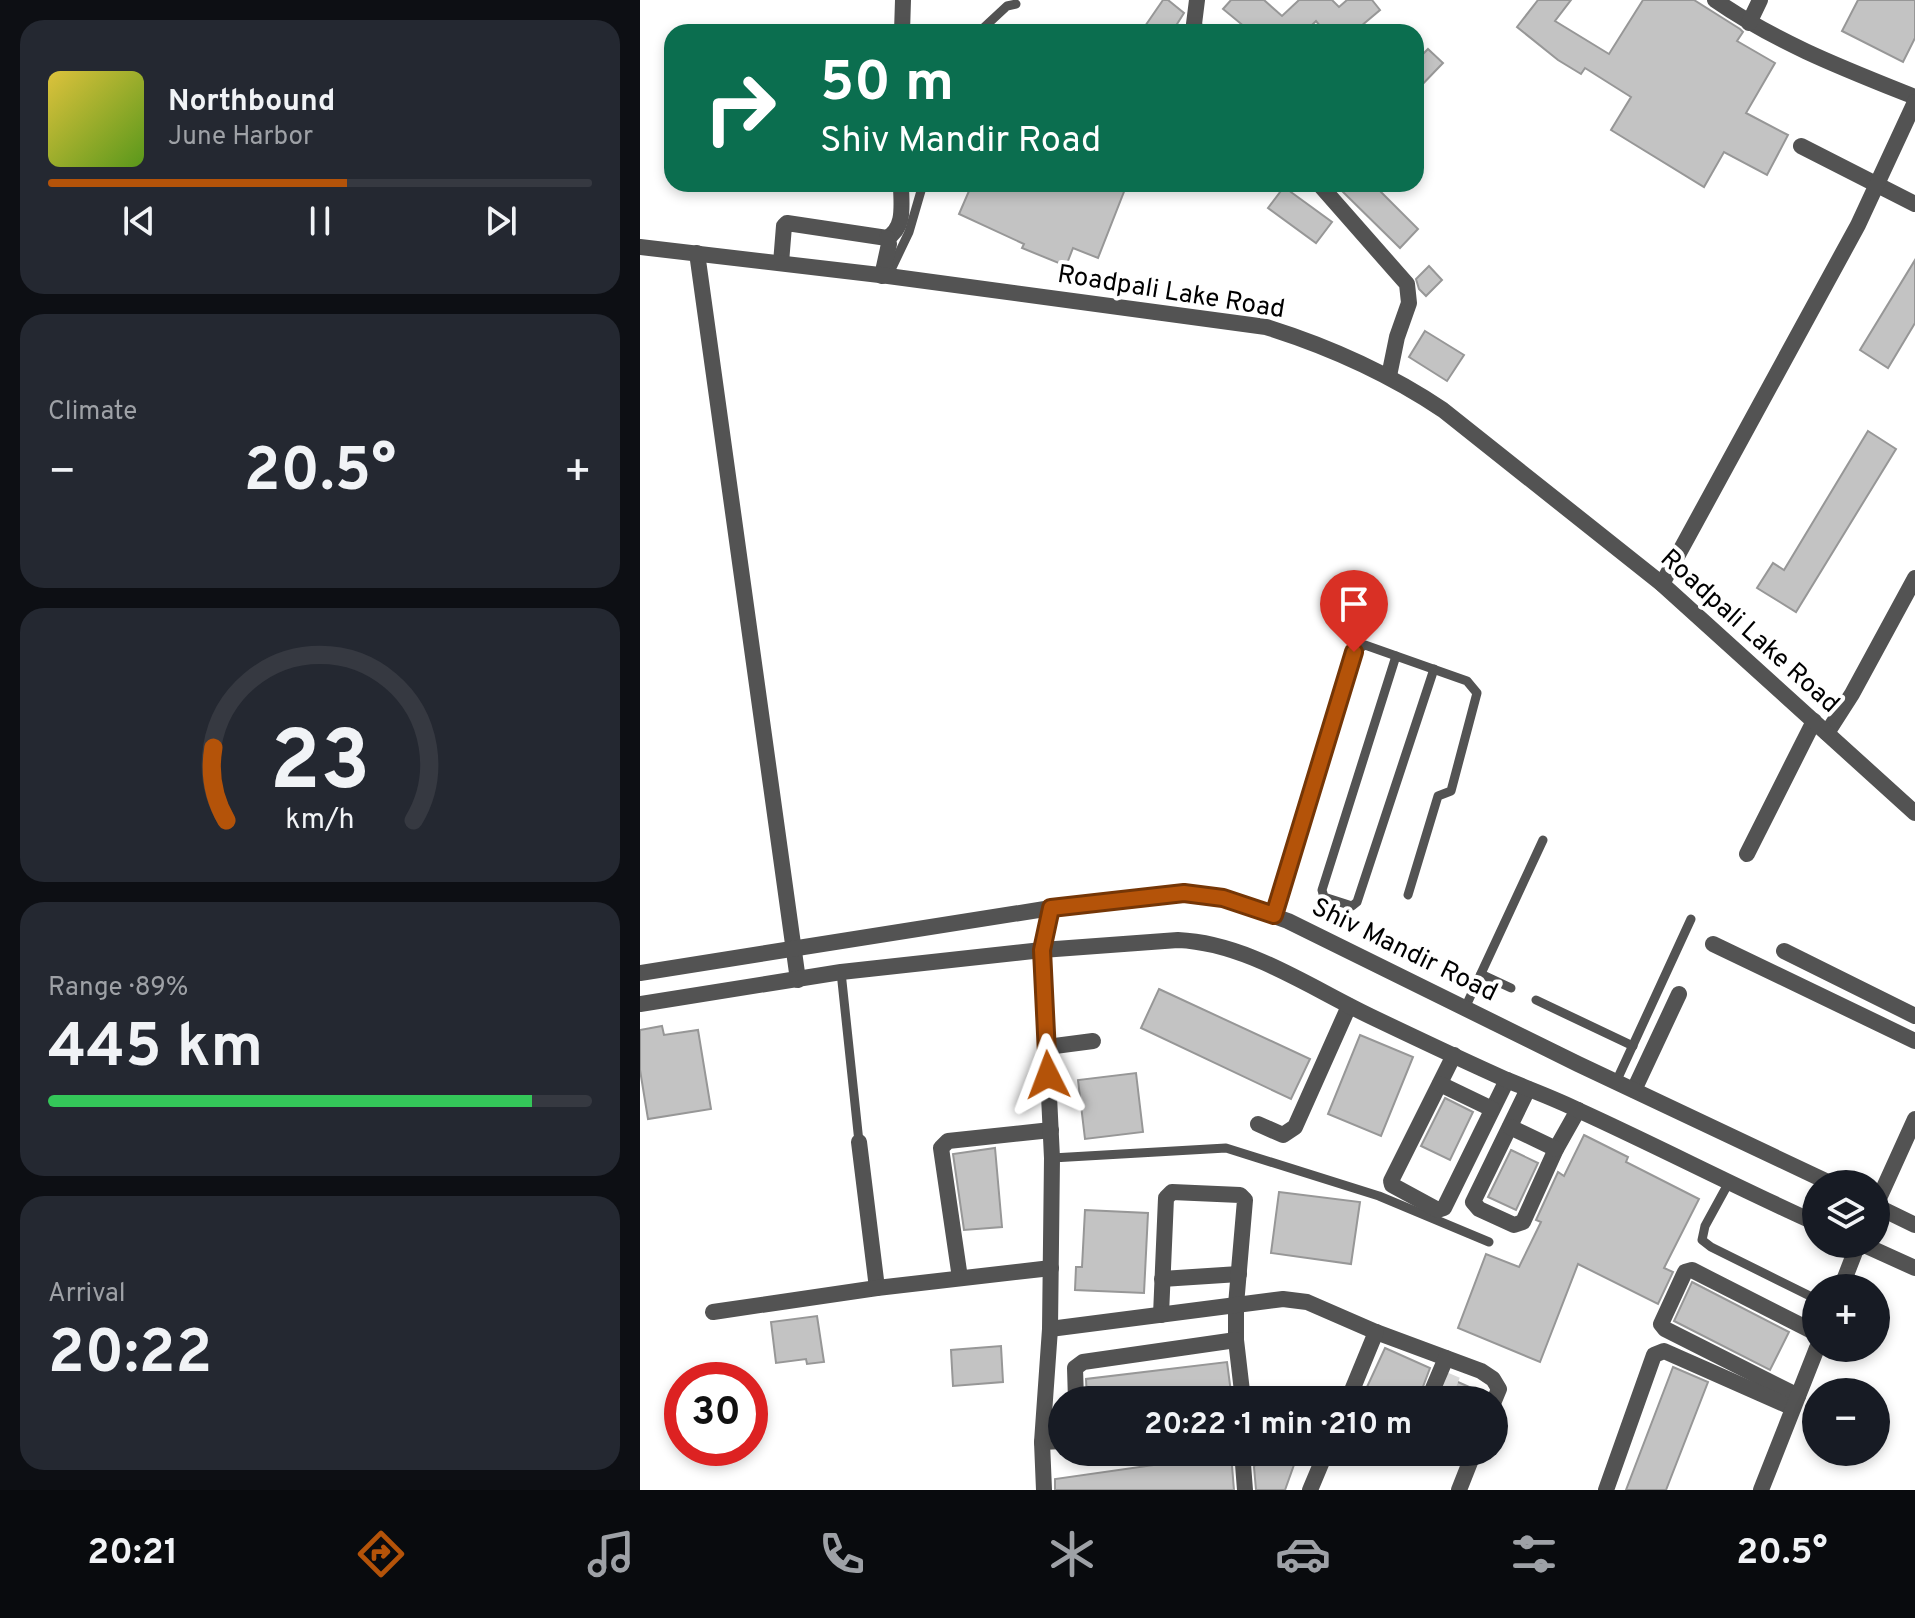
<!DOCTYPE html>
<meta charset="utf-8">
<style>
:root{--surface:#171b24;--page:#242831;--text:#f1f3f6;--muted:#9ea1a6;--line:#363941;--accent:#b45309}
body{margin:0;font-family:Overpass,sans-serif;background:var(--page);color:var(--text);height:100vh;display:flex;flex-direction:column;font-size:30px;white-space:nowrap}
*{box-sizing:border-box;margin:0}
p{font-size:26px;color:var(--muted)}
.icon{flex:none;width:44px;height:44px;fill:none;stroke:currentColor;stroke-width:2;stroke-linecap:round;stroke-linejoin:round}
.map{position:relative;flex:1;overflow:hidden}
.drawer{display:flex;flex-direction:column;gap:20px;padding:20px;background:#0d0f14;width:640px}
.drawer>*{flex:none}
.banner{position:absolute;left:24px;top:24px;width:760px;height:168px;border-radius:24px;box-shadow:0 4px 12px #0003;background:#0b6e4f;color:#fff;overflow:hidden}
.tools{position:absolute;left:1162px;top:1170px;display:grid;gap:16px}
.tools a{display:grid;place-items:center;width:88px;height:88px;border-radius:50%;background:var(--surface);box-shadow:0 4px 12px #0003;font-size:40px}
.speed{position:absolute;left:24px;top:1362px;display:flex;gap:16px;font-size:40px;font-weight:700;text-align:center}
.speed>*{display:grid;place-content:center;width:104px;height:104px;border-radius:50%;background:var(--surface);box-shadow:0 4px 12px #0003;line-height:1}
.speed .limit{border:12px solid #d22;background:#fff;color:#111}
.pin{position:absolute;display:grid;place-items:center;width:68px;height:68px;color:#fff;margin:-82px -34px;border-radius:50% 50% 50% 0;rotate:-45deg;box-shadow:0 0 8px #0007}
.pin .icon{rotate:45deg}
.me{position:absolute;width:88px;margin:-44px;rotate:357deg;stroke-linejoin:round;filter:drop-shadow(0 0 6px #0008)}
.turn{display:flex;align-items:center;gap:28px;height:168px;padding:0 24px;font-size:36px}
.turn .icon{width:104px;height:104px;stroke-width:2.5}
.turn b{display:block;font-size:56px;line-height:68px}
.big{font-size:60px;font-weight:700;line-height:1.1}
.drawer .tile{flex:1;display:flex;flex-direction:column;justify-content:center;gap:12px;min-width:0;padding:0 28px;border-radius:24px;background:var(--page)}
.drawer .dial{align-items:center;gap:0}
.dial svg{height:208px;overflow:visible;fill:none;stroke:var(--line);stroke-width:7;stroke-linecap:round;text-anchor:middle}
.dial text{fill:var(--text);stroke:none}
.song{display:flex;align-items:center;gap:24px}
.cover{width:96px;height:96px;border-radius:12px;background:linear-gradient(135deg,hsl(50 70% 55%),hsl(90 70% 35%))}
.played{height:8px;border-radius:4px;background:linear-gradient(90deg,var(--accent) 55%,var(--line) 55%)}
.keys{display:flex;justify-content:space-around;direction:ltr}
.heat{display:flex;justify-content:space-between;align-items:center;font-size:44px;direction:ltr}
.charge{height:12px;border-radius:6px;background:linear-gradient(90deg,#34c759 89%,var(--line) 0)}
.trip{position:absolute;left:408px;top:1386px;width:460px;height:80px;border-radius:40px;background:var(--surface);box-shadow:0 4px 12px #0003;font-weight:700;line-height:80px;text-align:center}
.tabs{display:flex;height:128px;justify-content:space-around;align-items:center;background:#090b0e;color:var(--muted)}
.tabs .icon{width:56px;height:56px}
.tabs .current{color:var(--accent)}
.tabs b{font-size:36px;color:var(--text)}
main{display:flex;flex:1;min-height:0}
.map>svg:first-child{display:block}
</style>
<main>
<section class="drawer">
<div class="tile">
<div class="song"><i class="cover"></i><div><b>Northbound</b><p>June Harbor</p></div></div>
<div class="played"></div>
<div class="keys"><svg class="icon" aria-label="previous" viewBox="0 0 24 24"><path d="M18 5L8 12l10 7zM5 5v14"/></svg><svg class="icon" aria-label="pause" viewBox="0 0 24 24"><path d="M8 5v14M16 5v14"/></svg><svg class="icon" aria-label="next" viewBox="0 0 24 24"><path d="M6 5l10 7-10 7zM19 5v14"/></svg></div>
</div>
<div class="tile"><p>Climate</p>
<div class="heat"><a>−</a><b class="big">20.5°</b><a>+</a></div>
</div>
<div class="tile dial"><svg viewBox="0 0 100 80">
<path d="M14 69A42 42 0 1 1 86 69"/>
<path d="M14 69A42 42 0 0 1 9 41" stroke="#b45309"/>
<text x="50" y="56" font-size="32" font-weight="700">23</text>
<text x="50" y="72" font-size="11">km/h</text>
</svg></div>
<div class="tile"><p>Range · 89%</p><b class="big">445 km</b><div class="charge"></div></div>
<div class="tile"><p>Arrival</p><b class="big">20:22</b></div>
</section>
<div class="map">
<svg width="1275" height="1490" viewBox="0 0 1275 1490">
<rect width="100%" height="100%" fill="#fff"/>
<g fill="#c3c3c3" stroke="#979797" stroke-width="2">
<path d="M 523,0 L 528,0 L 544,13 L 532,32 L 501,32 Z"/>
<path d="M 591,0 L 624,0 L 642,16 L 659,0 L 692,0 L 699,7 L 707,0 L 732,0 L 740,10 L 714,32 L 685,32 L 676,21 L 665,32 L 611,32 L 583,9 Z"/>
<path d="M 898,0 L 931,0 L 915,21 L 969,54 L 1003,0 L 1054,0 L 1100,29 L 1103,32 L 1097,41 L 1135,63 L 1106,113 L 1148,135 L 1127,175 L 1084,152 L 1064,187 L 971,130 L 991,97 L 945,68 L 941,74 L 918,60 L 877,27 Z"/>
<path d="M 1218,0 L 1275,0 L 1275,38 L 1263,62 L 1202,31 Z"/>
<path d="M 788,49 L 803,63 L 776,91 L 776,61 Z"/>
<path d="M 332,184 L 487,184 L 458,258 L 433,248 L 426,266 L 382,248 L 384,244 L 319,214 Z"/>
<path d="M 711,184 L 733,184 L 778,229 L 760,248 L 703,192 Z"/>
<path d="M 644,187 L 692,222 L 676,243 L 628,208 Z"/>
<path d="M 1275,260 L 1275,323 L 1248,368 L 1220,350 Z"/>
<path d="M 789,266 L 802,280 L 786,296 L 779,289 L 776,279 Z"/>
<path d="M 785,331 L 824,355 L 807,381 L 769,357 Z"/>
<path d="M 1228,431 L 1256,449 L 1156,612 L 1117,588 L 1133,563 L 1144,570 Z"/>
<path d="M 519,989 L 670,1059 L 651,1099 L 501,1028 Z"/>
<path d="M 22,1026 L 24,1035 L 58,1030 L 71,1109 L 8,1119 L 0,1070 L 0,1030 Z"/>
<path d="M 720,1035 L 773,1057 L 741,1136 L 688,1114 Z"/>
<path d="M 496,1073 L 503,1132 L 445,1139 L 438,1080 Z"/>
<path d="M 805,1098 L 833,1112 L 810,1160 L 781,1146 Z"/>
<path d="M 944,1135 L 988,1157 L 986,1162 L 1059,1199 L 1024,1268 L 1033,1272 L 1018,1304 L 938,1264 L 900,1362 L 818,1328 L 846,1254 L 879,1267 L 901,1222 L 896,1220 L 918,1172 L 924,1176 Z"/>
<path d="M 355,1148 L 362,1227 L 324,1230 L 313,1154 Z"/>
<path d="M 871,1150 L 898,1163 L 876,1210 L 848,1197 Z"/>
<path d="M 639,1192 L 720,1202 L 711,1264 L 631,1253 Z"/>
<path d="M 445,1210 L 508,1213 L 504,1293 L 435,1290 L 436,1267 L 442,1267 Z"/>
<path d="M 1052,1282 L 1149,1332 L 1130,1370 L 1034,1321 Z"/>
<path d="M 177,1316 L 184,1362 L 167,1364 L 166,1359 L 136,1363 L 131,1322 Z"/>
<path d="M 361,1346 L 363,1382 L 313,1386 L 311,1350 Z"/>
<path d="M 745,1348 L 790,1368 L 778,1400 L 721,1400 Z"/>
<path d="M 587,1362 L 592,1400 L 447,1400 L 446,1379 Z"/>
<path d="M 1033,1367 L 1068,1382 L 1026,1490 L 986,1490 Z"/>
<path d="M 809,1378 L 845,1394 L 843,1400 L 802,1400 Z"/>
<path d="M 621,1452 L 651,1452 L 655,1462 L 645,1490 L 616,1490 L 614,1467 Z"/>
<path d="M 591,1454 L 594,1490 L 415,1490 L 415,1479 Z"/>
</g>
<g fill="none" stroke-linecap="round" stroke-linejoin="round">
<path stroke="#d9d9d9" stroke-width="16" stroke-dasharray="16 8" stroke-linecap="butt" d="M 802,1379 L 819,1386 L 829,1400"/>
<g stroke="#535353" stroke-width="9">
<path d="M 339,32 L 367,6 L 376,4"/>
<path d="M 248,276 L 269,232 L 283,184"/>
<path d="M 756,656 L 682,890 L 684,897 L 712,906 L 717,902 L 794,669"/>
<path d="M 634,915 L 714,652 L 725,645 L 827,681 L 837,693 L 811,791 L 798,796 L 768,895"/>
<path d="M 201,972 L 219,1142"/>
<path d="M 841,974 L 871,988"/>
<path d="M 896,1000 L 993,1046"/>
<path d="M 825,1008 L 903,840"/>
<path d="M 976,1082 L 1051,919"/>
<path d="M 412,1158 L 586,1148 L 739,1196 L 849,1242"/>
<path d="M 1088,1184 L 1065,1226 L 1062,1240 L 1071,1247 L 1176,1299"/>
</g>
<g stroke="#535353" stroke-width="16">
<path d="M 557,0 L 554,24 L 557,32"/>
<path d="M 1075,0 C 1137,43 1205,69 1275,97"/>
<path d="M 1109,23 L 1120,0"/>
<path d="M 262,32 L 263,0"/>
<path d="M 1161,146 L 1275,204"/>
<path d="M 679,184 L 767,284 L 769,303 L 757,337 L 749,376"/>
<path d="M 57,253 L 158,980"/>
<path d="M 141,263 L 144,226 L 147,223 L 247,238 C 266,227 261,204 261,184"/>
<path d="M 242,276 L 249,244 L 247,238"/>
<path d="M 1022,584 L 1218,225 L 1275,102"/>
<path d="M 1187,733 L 1212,694 L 1275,578"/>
<path d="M 1107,854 L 1174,721"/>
<path d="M 1073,944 L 1275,1041"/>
<path d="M 1144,951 L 1275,1016"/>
<path d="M 407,1047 L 453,1041"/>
<path d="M 814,1055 L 751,1181 L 752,1185 L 798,1210 L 804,1208 L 867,1080"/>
<path d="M 800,1084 L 852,1109"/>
<path d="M 888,1089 L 833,1202 L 839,1209 L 874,1225 L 883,1222 L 916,1149 L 938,1110"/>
<path d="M 994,1090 L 1039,994"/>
<path d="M 618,1124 L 643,1135 L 655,1127 L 709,1006"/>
<path d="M 870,1127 L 916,1149"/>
<path d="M 219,1142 L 237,1288"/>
<path d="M 320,1278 L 301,1148 L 308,1141 L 411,1130"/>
<path d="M 522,1279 L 599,1274"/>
<path d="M 73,1312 L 237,1288 L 411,1268"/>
<path d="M 521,1315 L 526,1198 L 532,1192 L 600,1195 L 605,1200 L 596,1305 L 596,1340"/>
<path d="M 410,1329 L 643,1299 L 667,1302 L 736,1332 L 841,1371 L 853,1379 L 859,1389 L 854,1401"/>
<path d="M 1158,1396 L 1025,1329 L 1021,1324 L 1045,1272 L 1052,1270 L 1176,1333"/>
<path d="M 436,1400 L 435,1368 L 443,1362 L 596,1340 L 603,1400"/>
<path d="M 708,1400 L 736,1332"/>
<path d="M 791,1400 L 789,1398 L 806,1358"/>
<path d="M 402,1442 L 422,1441"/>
<path d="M 662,1454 L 662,1452"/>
<path d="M 404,1490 L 402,1442 L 410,1329 L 412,1158 L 402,950 L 411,908"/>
<path d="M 605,1490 L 603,1464 L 610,1452"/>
<path d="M 670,1490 L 686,1452"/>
<path d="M 819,1490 L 834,1452"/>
<path d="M 966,1490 L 1014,1355 L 1024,1351 L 1153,1408"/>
</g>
<g stroke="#535353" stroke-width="16">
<path d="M 0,247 L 248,276 L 626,327 C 690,347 748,373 803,410 L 1022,584 L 1275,813"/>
<path d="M 0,973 L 411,908 L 544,893 L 583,898 L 648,921 L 938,1064 L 1192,1184"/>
<path d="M 0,1004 L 201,972 L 402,950 L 538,940 C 608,943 672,989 734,1018 C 778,1039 822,1060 867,1080 C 891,1090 916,1099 940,1111 C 1019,1147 1096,1187 1176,1223"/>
<path d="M 1236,1205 L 1275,1119"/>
<path d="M 1236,1206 L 1275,1225"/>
<path d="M 1222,1244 L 1275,1268"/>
<path d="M 1201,1288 L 1218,1244"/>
<path d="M 1121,1490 L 1177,1348"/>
</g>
</g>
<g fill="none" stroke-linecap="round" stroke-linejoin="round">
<g stroke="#753606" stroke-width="20">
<path id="route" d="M 408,1075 L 402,950 L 411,908 L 544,893 L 583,898 L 634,915 L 714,652"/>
</g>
<use href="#route" stroke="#b45309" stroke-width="14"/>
</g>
<g text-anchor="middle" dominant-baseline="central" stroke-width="8" stroke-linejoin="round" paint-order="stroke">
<g font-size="26" fill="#000" stroke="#fff">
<text transform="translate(531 293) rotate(9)">Roadpali Lake Road</text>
<text transform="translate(1109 632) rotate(42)">Roadpali Lake Road</text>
<text transform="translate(764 951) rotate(26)">Shiv Mandir Road</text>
</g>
</g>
</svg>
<div class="tools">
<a><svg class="icon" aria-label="layers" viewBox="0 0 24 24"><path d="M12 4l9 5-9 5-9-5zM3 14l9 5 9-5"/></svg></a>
<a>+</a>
<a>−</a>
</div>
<div class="speed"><div class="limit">30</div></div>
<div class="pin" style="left:714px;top:652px;background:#d93025"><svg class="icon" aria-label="arrive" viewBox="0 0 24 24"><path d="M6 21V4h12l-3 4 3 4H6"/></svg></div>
<svg class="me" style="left:408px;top:1075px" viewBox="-20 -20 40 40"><path d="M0-17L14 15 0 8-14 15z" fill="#b45309" stroke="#fff" stroke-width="4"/></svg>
<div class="trip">20:22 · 1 min · 210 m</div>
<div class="banner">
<div class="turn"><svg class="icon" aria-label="right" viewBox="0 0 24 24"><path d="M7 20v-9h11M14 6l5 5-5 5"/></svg><div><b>50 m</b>Shiv Mandir Road</div></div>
</div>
</div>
</main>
<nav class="tabs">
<b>20:21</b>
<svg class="icon current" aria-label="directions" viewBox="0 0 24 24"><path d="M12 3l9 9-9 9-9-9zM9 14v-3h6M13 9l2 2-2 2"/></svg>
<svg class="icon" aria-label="music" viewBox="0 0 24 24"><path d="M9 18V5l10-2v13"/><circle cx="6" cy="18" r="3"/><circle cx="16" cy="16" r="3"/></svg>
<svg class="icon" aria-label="phone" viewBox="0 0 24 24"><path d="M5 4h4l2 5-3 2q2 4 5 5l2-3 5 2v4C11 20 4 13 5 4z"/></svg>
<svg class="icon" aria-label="climate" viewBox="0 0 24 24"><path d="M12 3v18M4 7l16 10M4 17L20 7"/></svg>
<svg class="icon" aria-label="car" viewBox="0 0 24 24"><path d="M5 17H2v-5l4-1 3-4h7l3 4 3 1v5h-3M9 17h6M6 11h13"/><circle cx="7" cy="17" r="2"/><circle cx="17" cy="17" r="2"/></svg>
<svg class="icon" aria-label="filters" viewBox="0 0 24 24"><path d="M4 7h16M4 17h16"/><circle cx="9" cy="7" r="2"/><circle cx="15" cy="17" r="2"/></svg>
<b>20.5°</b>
</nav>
